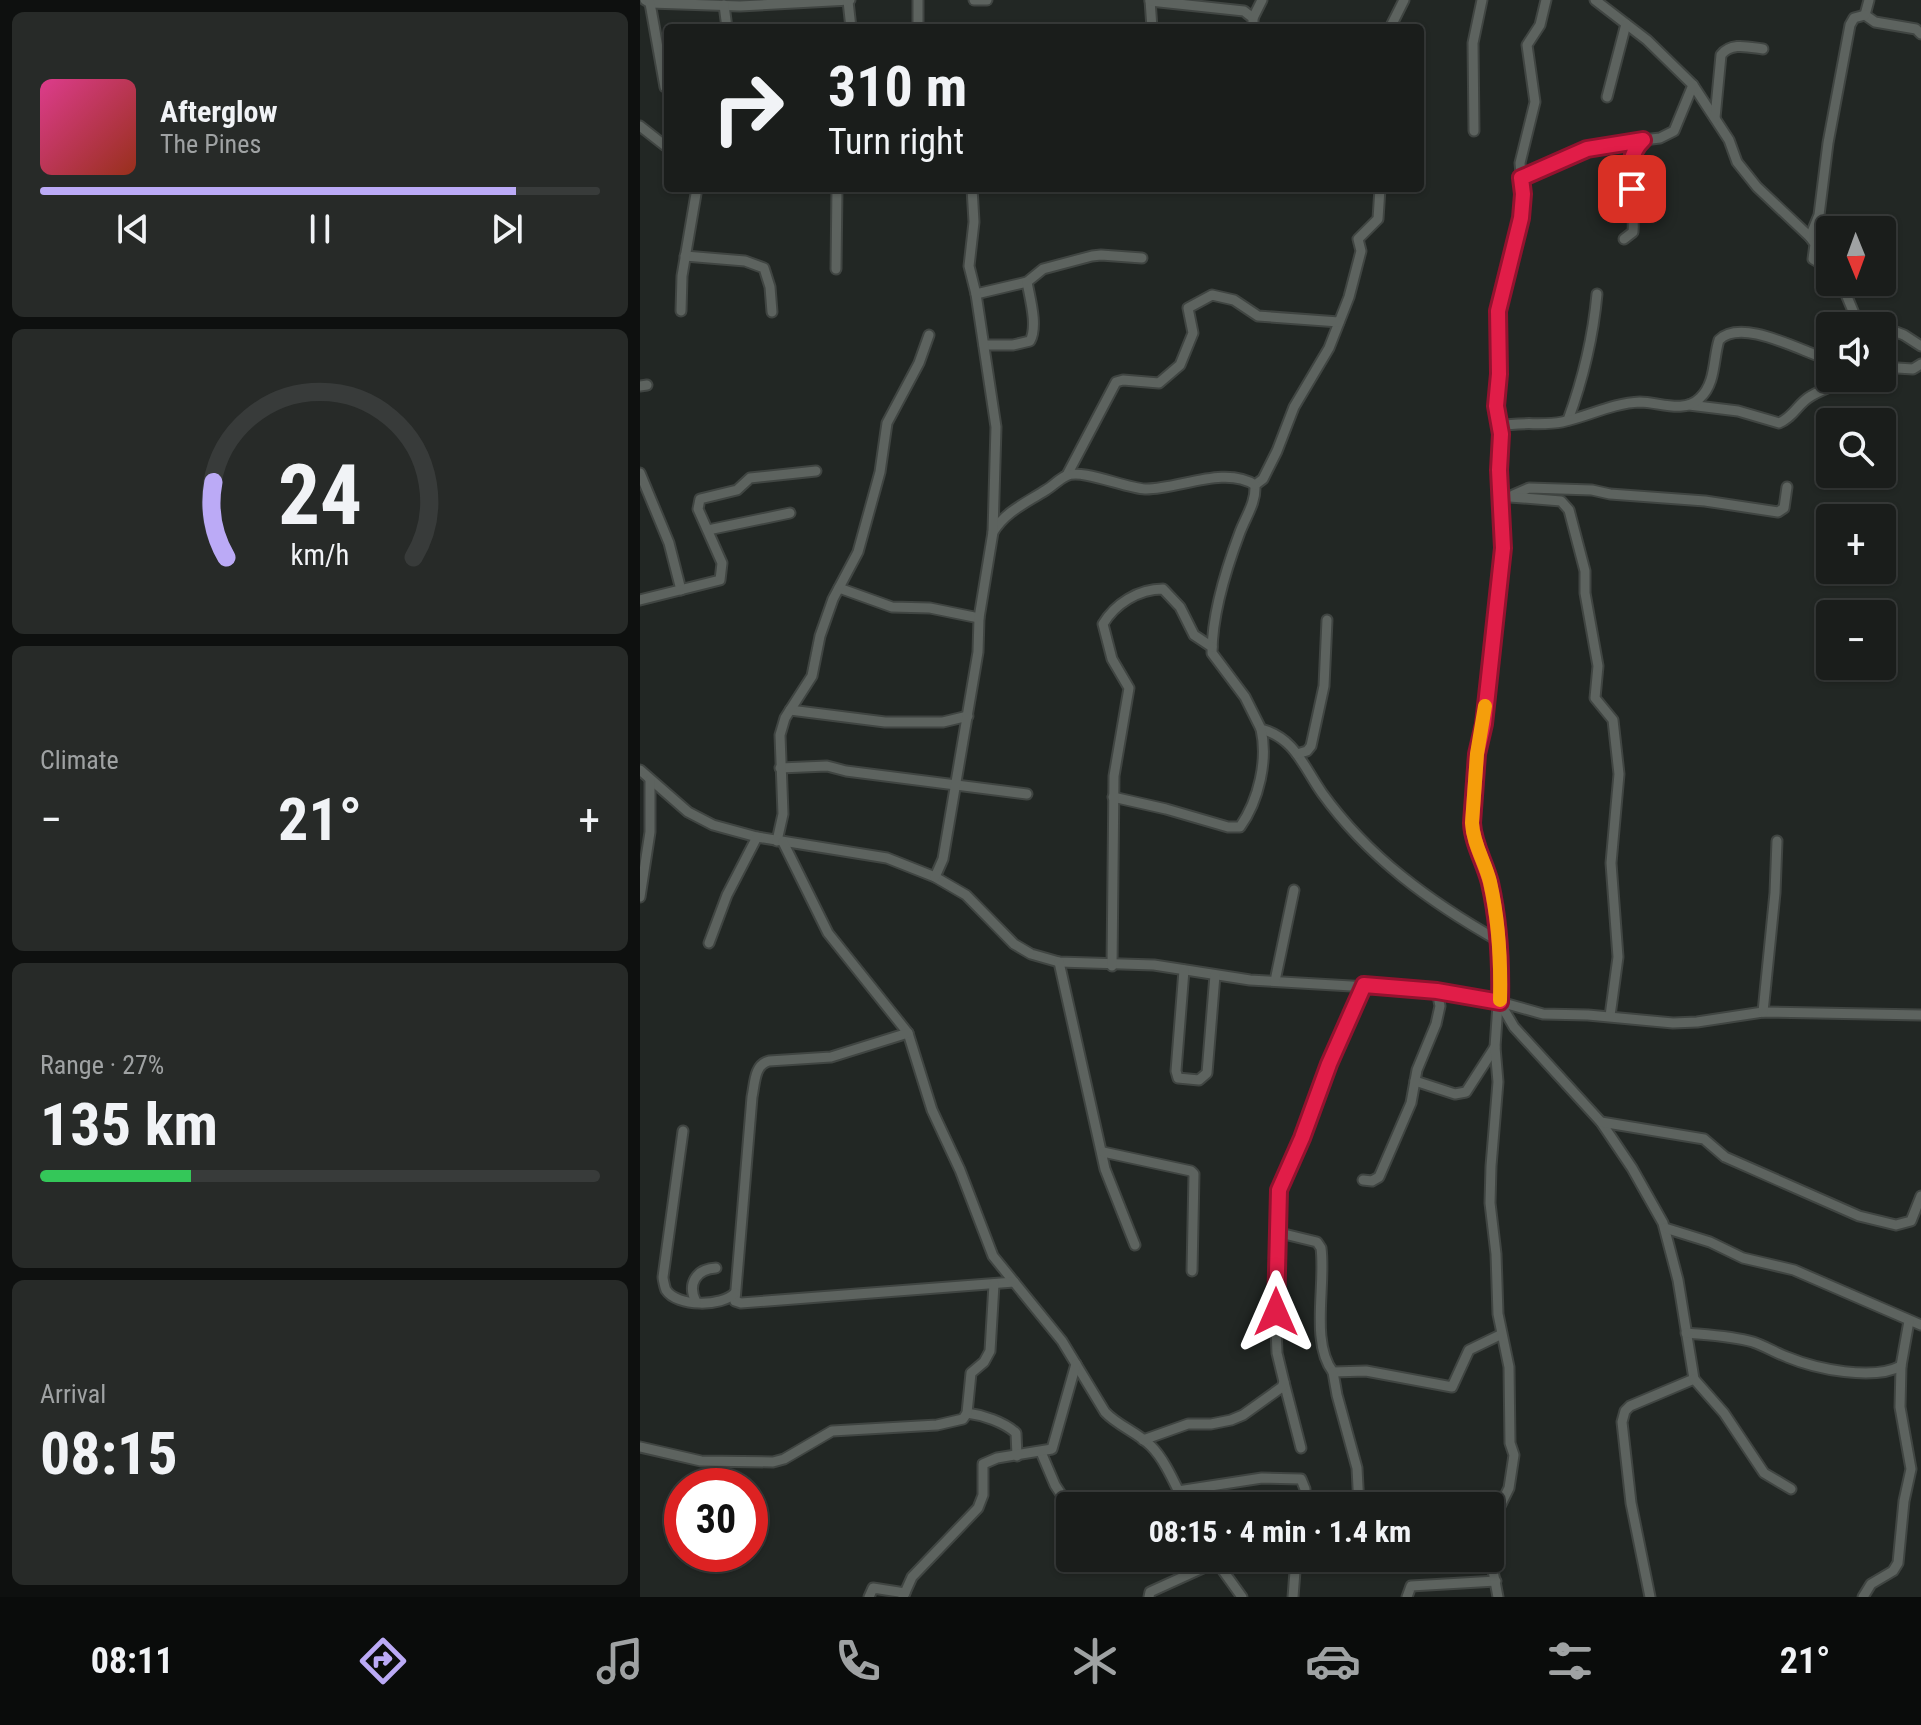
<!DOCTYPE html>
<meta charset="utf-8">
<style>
:root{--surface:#1a1d1b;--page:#272a28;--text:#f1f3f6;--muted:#9fa2a3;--line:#383b3a;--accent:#bbaaf6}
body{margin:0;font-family:"Roboto Condensed",sans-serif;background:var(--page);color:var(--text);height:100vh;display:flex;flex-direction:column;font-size:30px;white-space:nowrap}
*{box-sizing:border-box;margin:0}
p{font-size:26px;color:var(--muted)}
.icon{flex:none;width:44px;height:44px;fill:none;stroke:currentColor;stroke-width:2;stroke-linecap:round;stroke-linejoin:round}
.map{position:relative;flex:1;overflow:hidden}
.drawer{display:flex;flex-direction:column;gap:12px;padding:12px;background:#0e100f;width:640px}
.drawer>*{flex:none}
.hud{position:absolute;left:24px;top:24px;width:760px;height:168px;border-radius:8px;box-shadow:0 2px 6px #0004,0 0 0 2px var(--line);background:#1a1d1b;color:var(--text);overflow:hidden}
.needle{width:52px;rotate:179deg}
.buttons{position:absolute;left:1176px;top:216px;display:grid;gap:16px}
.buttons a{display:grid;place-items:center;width:80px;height:80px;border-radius:8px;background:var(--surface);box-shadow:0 2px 6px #0004,0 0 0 2px var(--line);font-size:40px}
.speed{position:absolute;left:24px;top:1468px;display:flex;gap:16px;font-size:40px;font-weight:700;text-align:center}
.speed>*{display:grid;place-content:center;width:104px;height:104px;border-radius:50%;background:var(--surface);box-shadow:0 2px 6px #0004,0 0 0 2px var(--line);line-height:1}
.speed .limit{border:12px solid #d22;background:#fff;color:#111}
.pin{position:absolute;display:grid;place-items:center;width:68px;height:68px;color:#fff;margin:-34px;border-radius:16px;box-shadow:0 4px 12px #0006}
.me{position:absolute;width:88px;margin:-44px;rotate:0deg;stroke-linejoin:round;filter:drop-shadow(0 0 6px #0008)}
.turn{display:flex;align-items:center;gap:28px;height:168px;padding:0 32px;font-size:36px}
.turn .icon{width:104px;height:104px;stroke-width:2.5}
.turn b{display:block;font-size:56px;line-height:68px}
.big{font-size:60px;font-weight:700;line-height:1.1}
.drawer .tile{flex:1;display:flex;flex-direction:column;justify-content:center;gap:12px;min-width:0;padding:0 28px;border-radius:12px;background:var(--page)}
.drawer .dial{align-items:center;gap:0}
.dial svg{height:208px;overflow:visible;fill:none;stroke:var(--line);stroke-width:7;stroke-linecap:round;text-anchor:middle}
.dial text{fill:var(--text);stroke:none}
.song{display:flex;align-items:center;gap:24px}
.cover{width:96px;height:96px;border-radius:12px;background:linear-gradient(135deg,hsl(330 70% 55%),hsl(10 70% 35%))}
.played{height:8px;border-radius:4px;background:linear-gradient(90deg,var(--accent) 85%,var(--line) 85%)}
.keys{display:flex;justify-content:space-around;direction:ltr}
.heat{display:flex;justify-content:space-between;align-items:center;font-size:44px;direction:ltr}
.charge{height:12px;border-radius:6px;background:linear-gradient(90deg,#34c759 27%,var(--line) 0)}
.trip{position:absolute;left:416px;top:1492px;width:448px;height:80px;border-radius:8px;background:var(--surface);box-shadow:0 2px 6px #0004,0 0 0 2px var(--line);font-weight:700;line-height:80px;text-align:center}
.menu{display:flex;height:128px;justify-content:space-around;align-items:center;background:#0a0c0b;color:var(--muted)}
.menu .icon{width:56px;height:56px}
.menu .on{color:var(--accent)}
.menu b{font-size:36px;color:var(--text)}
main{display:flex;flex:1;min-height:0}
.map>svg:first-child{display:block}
</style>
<main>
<section class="drawer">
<div class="tile">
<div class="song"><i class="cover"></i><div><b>Afterglow</b><p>The Pines</p></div></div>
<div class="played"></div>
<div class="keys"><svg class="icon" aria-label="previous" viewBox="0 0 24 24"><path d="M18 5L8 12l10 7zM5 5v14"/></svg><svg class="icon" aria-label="pause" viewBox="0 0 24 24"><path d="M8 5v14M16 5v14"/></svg><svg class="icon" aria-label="next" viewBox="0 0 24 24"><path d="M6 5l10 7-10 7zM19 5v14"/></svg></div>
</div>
<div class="tile dial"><svg viewBox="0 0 100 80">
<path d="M14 69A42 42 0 1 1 86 69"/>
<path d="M14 69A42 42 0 0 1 9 40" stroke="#bbaaf6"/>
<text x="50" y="56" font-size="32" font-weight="700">24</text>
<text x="50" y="72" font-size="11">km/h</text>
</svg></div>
<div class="tile"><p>Climate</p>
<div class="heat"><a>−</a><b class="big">21°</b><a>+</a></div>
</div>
<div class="tile"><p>Range · 27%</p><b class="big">135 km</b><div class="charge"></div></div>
<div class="tile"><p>Arrival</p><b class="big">08:15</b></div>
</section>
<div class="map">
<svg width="1281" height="1597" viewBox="0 0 1281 1597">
<rect width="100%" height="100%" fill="#222724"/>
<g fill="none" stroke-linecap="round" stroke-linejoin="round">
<g stroke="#404542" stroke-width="13">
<g id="minor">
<path d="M 5,0 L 10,3 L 100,6 L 210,0"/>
<path d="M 278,0 L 278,28"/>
<path d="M 334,0 L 347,0"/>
<path d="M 510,0 L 512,28"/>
<path d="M 955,0 L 1007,40 L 1053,85 L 1089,140 L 1097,162 L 1117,187 L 1170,237 L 1175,244 L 1173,259 L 1190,269"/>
<path d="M 208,1 L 211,28"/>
<path d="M 510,1 L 604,11 L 613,18 L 613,28"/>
<path d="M 10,3 L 25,87"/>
<path d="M 84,5 L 87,28"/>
<path d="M 1225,15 L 1235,22 L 1276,29 L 1281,34"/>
<path d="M 1225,15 L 1229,0"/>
<path d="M 613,18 L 622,0"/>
<path d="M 750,28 L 764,0"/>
<path d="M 967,97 L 986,24"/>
<path d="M 1075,118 L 1081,55 C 1091,42 1108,47 1123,49"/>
<path d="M 0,126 L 28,148"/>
<path d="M 834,131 L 833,43 L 842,0"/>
<path d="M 881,178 L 947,149 L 1003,140"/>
<path d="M 740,188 L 738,219 L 718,239 L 721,251 L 709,297 L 689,348 L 654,407 L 637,451 L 623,479 L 615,485 C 616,503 606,516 600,532 C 586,569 572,614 572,653 L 605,697 L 621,729 C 655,738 663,766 682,793 C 728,857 790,902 859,941"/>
<path d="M 1170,237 L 1179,215 L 1188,143 L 1210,25 L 1214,18 L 1225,15"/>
<path d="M 984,239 L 993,232 C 996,205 978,161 1003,140 L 1020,138 L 1034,131 L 1053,85"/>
<path d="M 45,256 L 105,261 L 124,268 L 130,287 L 132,312"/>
<path d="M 196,269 L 197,188"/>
<path d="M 1201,282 L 1215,316 L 1264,335 L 1281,346"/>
<path d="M 336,294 L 387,282 L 403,269 L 452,256 L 461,255 L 502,258"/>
<path d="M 41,311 L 42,276 L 57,188"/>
<path d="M 344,345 L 373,345 L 390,341 C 398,326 390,299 387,282"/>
<path d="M 1242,367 L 1273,369 L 1281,364"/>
<path d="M 0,386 L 7,385"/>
<path d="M 1049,405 L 1098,411 L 1139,423 C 1154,417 1158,403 1171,396 C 1182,389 1191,389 1200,378"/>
<path d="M 928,420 C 943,379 953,338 957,294"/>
<path d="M 860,426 C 881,421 902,426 922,422 C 949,416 973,403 1000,402 C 1019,402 1044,414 1060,398 C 1076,383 1073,359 1079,340 C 1102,317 1162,352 1190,360"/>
<path d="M 0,473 L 29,543 L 41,590"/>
<path d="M 427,475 L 476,382 L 483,380 L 519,383 L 540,365 L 553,333 L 548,308 L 572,295 L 594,300 L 618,316 L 699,322"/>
<path d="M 873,495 L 889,488 L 952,490 L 970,494 L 1065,501 L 1138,512 L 1144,508 L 1147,487"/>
<path d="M 870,497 L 921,501 L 929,510 L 945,571 L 945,593 L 958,666 L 955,698 L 973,720 L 979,774 L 971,863 L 978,957 L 970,1016"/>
<path d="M 68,530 L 150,513"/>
<path d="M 353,532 C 366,511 386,503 406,490 C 413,486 419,479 426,476 C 441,468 485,488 505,489 C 537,490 585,465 615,485"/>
<path d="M 199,588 L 252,607 L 290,608 L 339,618"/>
<path d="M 0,600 L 80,580 L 82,563 L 58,509 L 60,499 L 97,490 L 110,478 L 176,471"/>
<path d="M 150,710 L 245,722 L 303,722 L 328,716"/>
<path d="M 657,754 L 667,751 L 671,746 L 684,686 L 687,620"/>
<path d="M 140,768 L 187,766 L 206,771 L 387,794"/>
<path d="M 0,770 L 48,812 L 73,825 L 117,837 L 247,858 L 295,877 L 326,895 L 374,944 L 391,954 L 419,962 L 514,965 L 610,980 L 797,991 L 860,1002 L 903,1014 L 948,1015 L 1033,1023 L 1057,1022 L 1123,1012 L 1281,1015"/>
<path d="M 473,797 L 526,809 L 588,827 L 600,827 C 619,800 628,760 621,729"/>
<path d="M 137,841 L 143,814 L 140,735 L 145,718 L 172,676 L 180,636 L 193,599 L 218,552 L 240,472 L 247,423 L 279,363 L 289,335"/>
<path d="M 143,842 L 188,933 L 268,1033 L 292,1110 L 320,1170 L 353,1256 L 422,1341 L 465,1412 C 478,1426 497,1432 511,1446 C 526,1461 536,1487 546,1506"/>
<path d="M 295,877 L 303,859 L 338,652 L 339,618 L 353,532 L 356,427 L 336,294 L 329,266 L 334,222 L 332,188"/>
<path d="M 0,897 L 10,832 L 10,780"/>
<path d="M 69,943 L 87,895 L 117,837"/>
<path d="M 419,962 L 465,1169 L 495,1245"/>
<path d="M 472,966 L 474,776 L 489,688 L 472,659 L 463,624 C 475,604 498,589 523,589 L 540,607 L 554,635 L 572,647"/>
<path d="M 544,970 L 536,1071 L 538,1078 L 559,1080 L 567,1073 L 575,975"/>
<path d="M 635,981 L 654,890"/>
<path d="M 860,1003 L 874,1027 L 961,1122 L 992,1168 L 1023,1223 L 1038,1280 L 1054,1379 L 990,1406 L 985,1411 L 982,1422 L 991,1503 L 1010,1597"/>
<path d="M 1123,1012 L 1135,893 L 1137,841"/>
<path d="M 268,1033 L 191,1057 L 129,1061 C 114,1065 115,1083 112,1097 L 95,1301 L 101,1303 L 374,1282"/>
<path d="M 775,1081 L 815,1094 L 826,1092 L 855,1047"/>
<path d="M 961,1122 L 1064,1139 L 1085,1157 L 1219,1216 L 1256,1225 L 1271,1221 L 1281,1196"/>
<path d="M 43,1131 L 23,1277 C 23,1279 25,1288 26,1290 C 37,1307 82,1307 95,1293"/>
<path d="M 463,1152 L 551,1171 L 554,1174 L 552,1271"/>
<path d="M 723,1180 L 732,1181 L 739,1177 L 771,1103 L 777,1070 L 796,1024 L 800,1006 L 797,991"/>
<path d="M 1025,1228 L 1070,1242 L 1103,1258 L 1154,1270 L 1281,1325"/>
<path d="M 637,1229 L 640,1233 L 677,1242 L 681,1248 C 686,1285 670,1342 693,1372 L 726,1371 L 812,1387 L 829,1350 L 860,1335"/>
<path d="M 56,1302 C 47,1284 56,1269 76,1268"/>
<path d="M 1046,1333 C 1068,1335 1092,1336 1113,1342 C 1125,1346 1136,1353 1147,1357 C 1176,1369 1233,1381 1261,1366"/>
<path d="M 693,1372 L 697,1395 L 717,1468 L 719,1506"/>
<path d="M 1054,1379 L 1084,1413 L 1124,1473 L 1151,1489"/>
<path d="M 644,1382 L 661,1448"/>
<path d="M 327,1413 C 343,1415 364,1422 376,1433 L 377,1456"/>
<path d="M 503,1440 L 548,1424 L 571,1424 L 591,1420 L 603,1415 L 642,1387 L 644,1382 L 637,1353 L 636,1328 L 639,1190 L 662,1138 L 689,1064 L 724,985"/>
<path d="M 0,1447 L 61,1461 L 133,1462 L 144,1459 L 192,1431 L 297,1425 L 323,1419 L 327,1413 L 331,1373 L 344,1362 L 350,1351 L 354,1284"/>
<path d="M 401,1452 L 415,1485 L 430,1508"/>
<path d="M 538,1491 L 622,1478 L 661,1479 L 665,1489 L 664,1506"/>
<path d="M 574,1558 L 602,1597"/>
<path d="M 229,1597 L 233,1588 L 265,1593"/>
<path d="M 263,1597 L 272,1577 L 338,1508 L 343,1495 L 343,1464 L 357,1458 L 412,1449 L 436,1364"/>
<path d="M 509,1597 L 510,1592 L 576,1562"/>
<path d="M 653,1597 L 656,1558"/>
<path d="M 767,1597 L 771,1586 L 856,1581"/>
<path d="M 858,1597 L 851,1560 L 858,1510 L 869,1488 L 874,1455 L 870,1443 L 869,1367 L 858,1314 L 856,1254 L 850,1203 L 851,1166 L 858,1082 L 855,1047 L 861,962 L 849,881 L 832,833 L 832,823 L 837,754 L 844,724 L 862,567 L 861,434 L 856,406 L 859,374 L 857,324 L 860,298 L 881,218 L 883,194 L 880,163 L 895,102 L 887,45 L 900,25 L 906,0"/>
<path d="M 1223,1597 L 1231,1584 L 1253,1571 L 1258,1563 L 1264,1501 L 1271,1469 L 1260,1407 L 1261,1366 L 1269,1321"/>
</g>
</g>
<use href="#minor" stroke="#5d635f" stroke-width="9"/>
</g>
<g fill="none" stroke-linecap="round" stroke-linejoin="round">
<g stroke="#92132f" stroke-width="20">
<path id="route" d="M 636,1312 L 639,1190 L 662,1138 L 689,1064 L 724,985 L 797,991 L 860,1002 C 861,962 859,923 850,883 C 845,863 833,844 832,823 L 837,754 L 844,724 L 863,548 L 859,470 L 861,434 L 856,406 L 859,374 L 858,311 L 881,218 L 883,194 L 881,178 L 947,149 L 1003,140 C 988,154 990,171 992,189"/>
</g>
<use href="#route" stroke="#e11d48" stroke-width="14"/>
<path stroke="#f59e0b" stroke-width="14" d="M 845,706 L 837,754 L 832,823 C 833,844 845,862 850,882 C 859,922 861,960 860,1000"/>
</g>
</svg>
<div class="buttons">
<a><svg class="needle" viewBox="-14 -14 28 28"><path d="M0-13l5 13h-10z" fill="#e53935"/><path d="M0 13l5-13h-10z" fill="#9fa2a3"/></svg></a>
<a><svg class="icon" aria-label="sound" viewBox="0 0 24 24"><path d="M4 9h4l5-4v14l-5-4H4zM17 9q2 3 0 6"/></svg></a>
<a><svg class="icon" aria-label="search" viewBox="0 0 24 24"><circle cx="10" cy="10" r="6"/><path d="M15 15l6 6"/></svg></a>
<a>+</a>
<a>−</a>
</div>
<div class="speed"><div class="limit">30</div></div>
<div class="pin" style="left:992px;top:189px;background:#d93025"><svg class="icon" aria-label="arrive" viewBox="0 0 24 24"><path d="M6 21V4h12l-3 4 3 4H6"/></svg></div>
<svg class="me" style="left:636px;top:1312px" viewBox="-20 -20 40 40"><path d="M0-17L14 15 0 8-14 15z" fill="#e11d48" stroke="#fff" stroke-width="4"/></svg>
<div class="trip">08:15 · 4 min · 1.4 km</div>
<div class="hud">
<div class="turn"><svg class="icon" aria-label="right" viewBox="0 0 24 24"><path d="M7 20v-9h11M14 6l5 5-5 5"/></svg><div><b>310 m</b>Turn right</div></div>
</div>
</div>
</main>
<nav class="menu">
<b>08:11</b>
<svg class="icon on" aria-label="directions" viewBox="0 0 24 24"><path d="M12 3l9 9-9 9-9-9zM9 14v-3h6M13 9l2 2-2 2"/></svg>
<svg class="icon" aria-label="music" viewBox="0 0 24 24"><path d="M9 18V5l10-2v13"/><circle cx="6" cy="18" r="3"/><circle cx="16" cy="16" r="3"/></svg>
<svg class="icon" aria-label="phone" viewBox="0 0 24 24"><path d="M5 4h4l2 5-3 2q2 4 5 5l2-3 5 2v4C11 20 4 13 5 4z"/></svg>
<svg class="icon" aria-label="climate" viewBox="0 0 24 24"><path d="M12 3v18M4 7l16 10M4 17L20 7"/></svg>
<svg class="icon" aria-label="car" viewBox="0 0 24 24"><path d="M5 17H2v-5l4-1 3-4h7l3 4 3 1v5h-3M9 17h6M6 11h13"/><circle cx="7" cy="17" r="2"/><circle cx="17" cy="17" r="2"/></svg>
<svg class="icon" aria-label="filters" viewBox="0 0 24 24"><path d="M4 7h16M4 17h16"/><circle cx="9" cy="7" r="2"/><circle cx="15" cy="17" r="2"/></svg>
<b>21°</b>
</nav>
